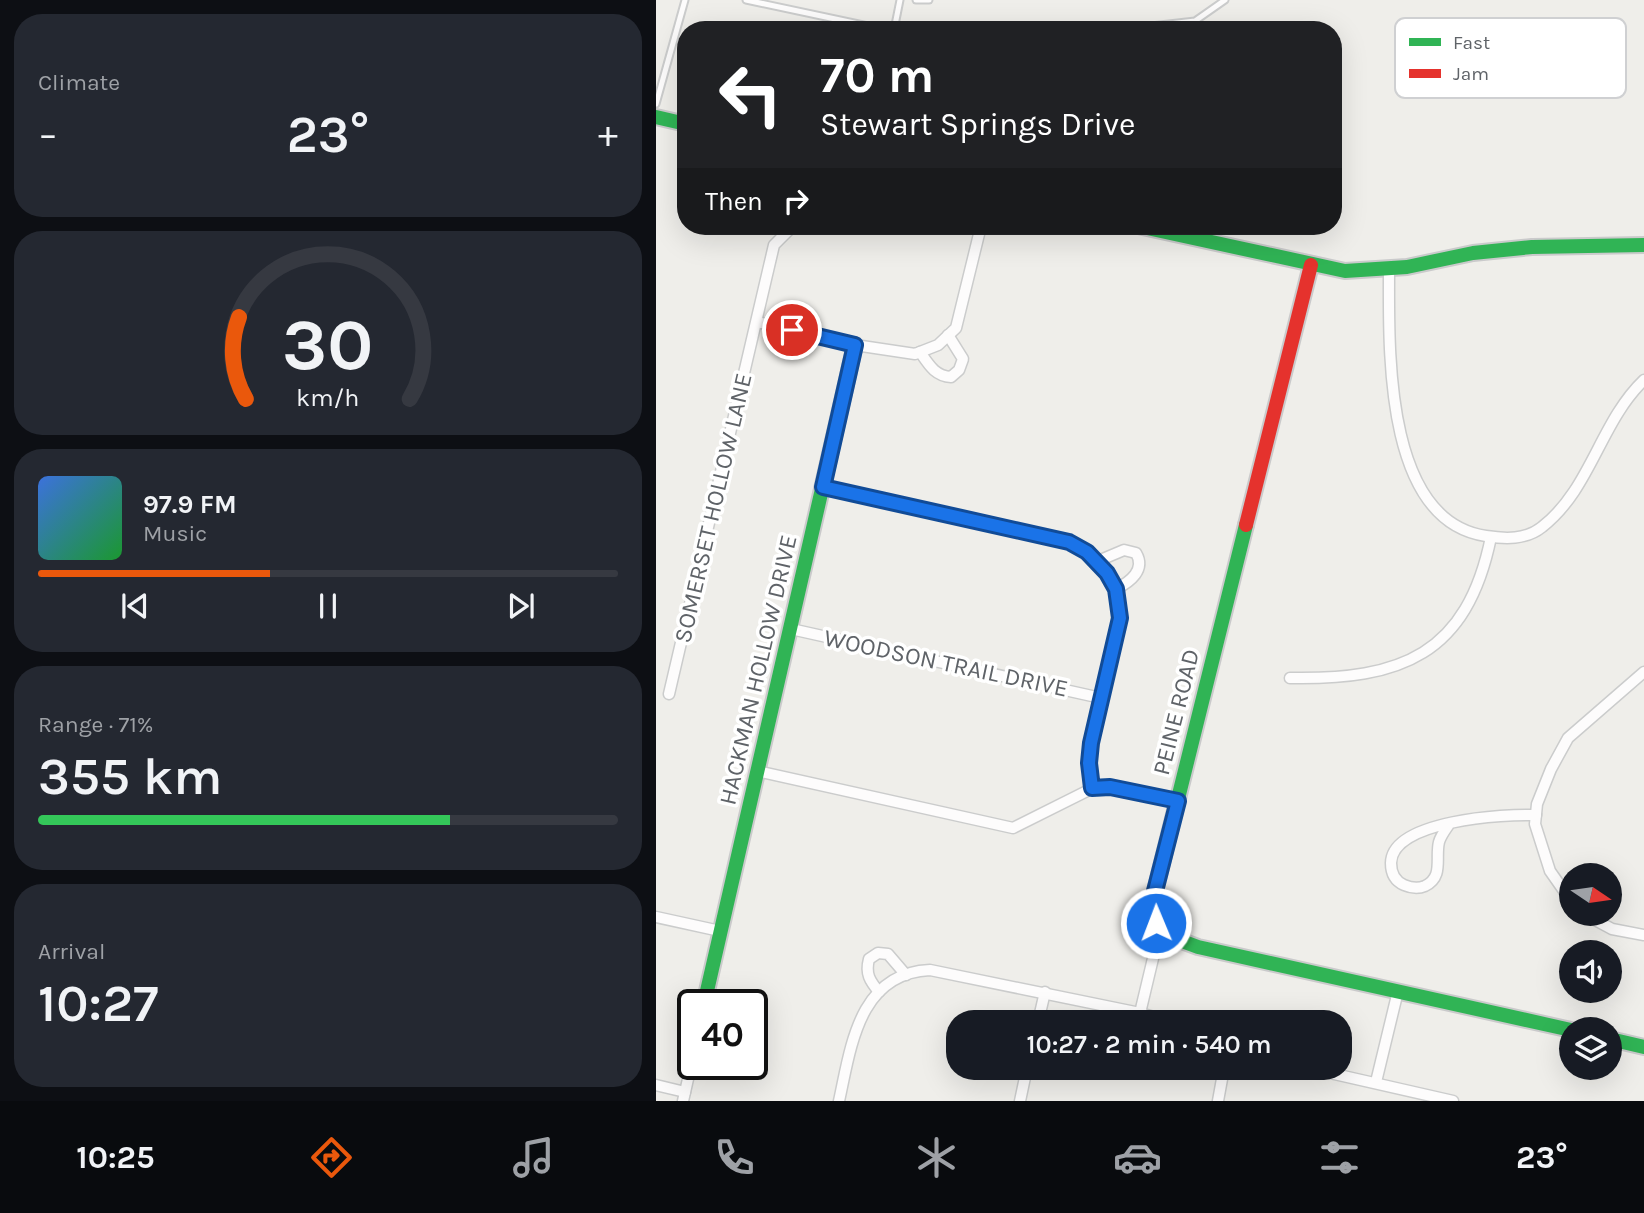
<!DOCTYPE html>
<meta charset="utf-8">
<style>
:root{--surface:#171b24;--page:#242831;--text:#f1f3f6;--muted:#9ea1a6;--line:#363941;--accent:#ea580c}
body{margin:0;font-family:Karla,sans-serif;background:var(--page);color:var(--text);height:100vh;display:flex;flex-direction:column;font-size:26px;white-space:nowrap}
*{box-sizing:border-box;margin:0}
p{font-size:23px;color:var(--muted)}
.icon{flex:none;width:38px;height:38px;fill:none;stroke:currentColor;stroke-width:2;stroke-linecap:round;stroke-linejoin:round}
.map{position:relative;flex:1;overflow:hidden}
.drawer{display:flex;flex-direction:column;gap:14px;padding:14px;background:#0d0f14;width:656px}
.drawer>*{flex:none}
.top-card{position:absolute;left:21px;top:21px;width:665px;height:214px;border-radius:28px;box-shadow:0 7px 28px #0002;background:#202124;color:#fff;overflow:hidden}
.needle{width:46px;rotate:103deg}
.tools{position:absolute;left:903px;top:863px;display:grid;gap:14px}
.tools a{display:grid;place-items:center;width:63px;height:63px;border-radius:50%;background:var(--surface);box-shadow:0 7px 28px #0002;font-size:35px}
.speed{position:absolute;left:21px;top:989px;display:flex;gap:14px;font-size:35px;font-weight:700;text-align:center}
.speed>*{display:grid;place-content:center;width:91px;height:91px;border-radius:50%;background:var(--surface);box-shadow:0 7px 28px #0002;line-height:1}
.speed .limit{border:4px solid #111;border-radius:10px;background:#fff;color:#111}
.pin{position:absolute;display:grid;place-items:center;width:60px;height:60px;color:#fff;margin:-30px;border:4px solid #fff;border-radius:50%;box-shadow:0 2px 7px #0007}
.me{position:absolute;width:77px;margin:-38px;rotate:359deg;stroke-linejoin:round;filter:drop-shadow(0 0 5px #0008)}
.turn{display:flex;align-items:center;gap:24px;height:147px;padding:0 28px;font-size:32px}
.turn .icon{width:91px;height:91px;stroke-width:2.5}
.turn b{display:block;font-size:49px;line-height:60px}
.then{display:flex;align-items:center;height:66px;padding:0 28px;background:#0003;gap:14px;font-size:26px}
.big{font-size:52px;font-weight:600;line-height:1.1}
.drawer .tile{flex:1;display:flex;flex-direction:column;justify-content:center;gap:10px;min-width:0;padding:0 24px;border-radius:28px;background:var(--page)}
.drawer .dial{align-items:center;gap:0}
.dial svg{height:182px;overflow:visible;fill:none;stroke:var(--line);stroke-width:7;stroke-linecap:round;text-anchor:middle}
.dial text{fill:var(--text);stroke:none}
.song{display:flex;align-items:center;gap:21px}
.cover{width:84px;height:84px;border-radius:10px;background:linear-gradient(135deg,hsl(220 70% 55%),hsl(130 70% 35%))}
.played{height:7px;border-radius:4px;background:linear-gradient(90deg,var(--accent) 40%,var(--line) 40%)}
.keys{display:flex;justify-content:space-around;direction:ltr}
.heat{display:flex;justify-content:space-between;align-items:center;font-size:38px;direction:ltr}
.charge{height:10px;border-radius:5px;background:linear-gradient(90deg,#34c759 71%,var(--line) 0)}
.trip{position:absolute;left:290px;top:1010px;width:406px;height:70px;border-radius:28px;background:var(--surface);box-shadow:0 7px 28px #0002;font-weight:600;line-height:70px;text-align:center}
.tabs{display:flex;height:112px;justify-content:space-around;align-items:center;background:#090b0e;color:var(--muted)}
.tabs .icon{width:49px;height:49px}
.tabs .current{color:var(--accent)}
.tabs b{font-size:32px;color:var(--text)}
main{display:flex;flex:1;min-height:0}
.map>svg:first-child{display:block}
</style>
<main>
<section class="drawer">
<div class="tile"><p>Climate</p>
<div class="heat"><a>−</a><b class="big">23°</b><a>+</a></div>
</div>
<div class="tile dial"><svg viewBox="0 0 100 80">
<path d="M14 69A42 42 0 1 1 86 69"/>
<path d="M14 69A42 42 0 0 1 11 33" stroke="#ea580c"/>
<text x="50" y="56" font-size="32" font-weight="700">30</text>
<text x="50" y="72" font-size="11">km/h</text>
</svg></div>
<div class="tile">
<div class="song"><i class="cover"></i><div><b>97.9 FM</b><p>Music</p></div></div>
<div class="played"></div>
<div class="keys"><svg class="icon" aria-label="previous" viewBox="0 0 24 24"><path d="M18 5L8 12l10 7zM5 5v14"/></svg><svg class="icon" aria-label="pause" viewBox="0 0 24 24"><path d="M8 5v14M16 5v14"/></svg><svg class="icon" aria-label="next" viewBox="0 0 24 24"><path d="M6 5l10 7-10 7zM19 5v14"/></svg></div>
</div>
<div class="tile"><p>Range · 71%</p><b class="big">355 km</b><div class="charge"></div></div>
<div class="tile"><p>Arrival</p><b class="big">10:27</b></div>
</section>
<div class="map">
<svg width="988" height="1101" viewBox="0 0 988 1101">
<rect width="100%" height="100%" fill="#efeeea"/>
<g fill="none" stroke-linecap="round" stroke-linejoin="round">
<g stroke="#cbcccc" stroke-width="9">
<g id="lane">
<path d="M 90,0 L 231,30"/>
<path d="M 260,0 L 273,0"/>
<path d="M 238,30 L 244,0"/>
<path d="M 460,30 L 539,21 L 569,0"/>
<path d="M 0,104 L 29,0"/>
</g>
</g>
<g stroke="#cbcccc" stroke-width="13">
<g id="street">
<path d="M 733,269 C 733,347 727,521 830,536 C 849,539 870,540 886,527 C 935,489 944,422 988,380"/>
<path d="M 101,322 L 199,345 L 259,354 L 282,345 L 300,328 L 325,226"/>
<path d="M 264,352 C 273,365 279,376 295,377 L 303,370 L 307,359 L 292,335"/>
<path d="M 167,487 L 413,542 L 431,552 L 451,573 L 460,589 L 464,618 L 435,743 L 433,763 L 437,788"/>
<path d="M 442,561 L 468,550 L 480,553 C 490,570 474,582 460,589"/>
<path d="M 135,629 L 445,698"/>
<path d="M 634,678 C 745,680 811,655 835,537"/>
<path d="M 13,694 L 118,245 L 137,226"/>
<path d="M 101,771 L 357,828 L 437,788 L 454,787 L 522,801"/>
<path d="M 794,823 C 790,829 785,835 783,842 C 779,858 788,877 769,886 C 762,889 755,888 748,885 C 739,881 735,873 735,863 C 736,820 849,814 880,815"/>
<path d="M 915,901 L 894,871 L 879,824 L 881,804 L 895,769 L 912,738 L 988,672"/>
<path d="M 928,914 L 956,929 L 988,935"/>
<path d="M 0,917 L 64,931"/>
<path d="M 223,992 C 214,981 209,974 213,959 L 222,953 L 232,954 L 250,975"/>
<path d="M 484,1013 L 515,1022"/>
<path d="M 382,1022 L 389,992"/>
<path d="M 652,1068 L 797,1101"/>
<path d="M 720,1082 L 742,991"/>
<path d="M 0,1085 L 29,1092"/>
<path d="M 27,1101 L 37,1057"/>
<path d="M 183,1101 C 195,1046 203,973 274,970 L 484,1013 L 504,929"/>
<path d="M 364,1101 L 371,1068"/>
<path d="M 562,1101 L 568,1068"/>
</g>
</g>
<g stroke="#cacacb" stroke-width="18">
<g id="fast">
<path d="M 0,117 L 30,124"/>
<path d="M 482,226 L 689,271 L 751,267 L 817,253 L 876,247 L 988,245"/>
<path d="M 590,525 L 499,891 L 500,923 L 515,937 L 542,947 L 915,1030"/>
<path d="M 48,1004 L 199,345"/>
<path d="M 954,1039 L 988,1047"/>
</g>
</g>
<g stroke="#cacacb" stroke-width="18">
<path id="jam" d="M 590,525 L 655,265"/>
</g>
<use href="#lane" stroke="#fdfcfc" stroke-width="5"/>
<use href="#street" stroke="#fdfcfc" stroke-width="10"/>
<use href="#fast" stroke="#30b455" stroke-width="14"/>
<use href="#jam" stroke="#e5322d" stroke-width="14"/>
</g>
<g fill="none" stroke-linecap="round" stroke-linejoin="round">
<g stroke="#114b97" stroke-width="18">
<path id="route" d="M 136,330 L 199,345 L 167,487 L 413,542 L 431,552 L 451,573 L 460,589 L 464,618 L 435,743 L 433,763 L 436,788 L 454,787 L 522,801 L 499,891 L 500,923"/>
</g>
<use href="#route" stroke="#1a73e8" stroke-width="12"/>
</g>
<g text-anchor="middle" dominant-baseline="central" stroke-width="7" stroke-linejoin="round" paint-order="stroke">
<g font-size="24" fill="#5f6368" stroke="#fff">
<text transform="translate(57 508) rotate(-77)">SOMERSET HOLLOW LANE</text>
<text transform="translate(290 663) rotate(12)">WOODSON TRAIL DRIVE</text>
<text transform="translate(102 670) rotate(-77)">HACKMAN HOLLOW DRIVE</text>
<text transform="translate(520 712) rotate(-76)">PEINE ROAD</text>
</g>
</g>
<rect x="739" y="18" width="231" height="80" rx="10" fill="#fff" stroke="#cfd0d2" stroke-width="2"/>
<rect x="753" y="38" width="32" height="8" fill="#30b455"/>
<rect x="753" y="69" width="32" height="9" fill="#e5322d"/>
<g font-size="19" fill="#5f6368">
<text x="797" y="49">Fast</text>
<text x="797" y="80">Jam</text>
</g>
</svg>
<div class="tools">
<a><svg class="needle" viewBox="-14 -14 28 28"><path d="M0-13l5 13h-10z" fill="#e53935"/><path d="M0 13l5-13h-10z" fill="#9ea1a6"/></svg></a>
<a><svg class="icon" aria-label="sound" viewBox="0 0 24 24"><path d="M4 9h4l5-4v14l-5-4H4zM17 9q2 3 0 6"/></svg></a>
<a><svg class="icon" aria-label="layers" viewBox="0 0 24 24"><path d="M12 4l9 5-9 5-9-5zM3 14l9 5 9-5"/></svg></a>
</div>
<div class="speed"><div class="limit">40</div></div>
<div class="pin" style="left:136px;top:330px;background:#d93025"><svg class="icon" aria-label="arrive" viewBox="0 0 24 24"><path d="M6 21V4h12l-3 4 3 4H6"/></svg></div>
<svg class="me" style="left:500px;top:923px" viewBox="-20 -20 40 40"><circle r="17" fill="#1a73e8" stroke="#fff" stroke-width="3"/><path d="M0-11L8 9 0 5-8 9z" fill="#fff"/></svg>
<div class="trip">10:27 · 2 min · 540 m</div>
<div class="top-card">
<div class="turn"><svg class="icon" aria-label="left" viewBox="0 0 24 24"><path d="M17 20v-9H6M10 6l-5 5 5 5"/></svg><div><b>70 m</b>Stewart Springs Drive</div></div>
<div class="then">Then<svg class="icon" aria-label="right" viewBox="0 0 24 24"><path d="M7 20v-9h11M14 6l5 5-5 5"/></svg></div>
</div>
</div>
</main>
<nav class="tabs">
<b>10:25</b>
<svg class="icon current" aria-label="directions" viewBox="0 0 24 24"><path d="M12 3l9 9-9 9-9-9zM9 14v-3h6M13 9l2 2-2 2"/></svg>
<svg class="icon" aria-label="music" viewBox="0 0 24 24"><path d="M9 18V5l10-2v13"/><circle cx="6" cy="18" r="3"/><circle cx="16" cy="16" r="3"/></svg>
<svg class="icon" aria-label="phone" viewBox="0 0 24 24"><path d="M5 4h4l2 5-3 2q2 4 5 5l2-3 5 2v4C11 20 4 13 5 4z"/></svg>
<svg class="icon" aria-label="climate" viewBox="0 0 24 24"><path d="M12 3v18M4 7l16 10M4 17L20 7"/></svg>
<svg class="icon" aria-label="car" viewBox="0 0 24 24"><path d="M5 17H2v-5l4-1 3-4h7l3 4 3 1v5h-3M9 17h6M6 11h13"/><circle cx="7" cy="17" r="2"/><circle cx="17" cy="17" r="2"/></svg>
<svg class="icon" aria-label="filters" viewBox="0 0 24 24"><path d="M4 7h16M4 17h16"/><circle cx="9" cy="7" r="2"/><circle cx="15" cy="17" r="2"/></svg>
<b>23°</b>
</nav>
